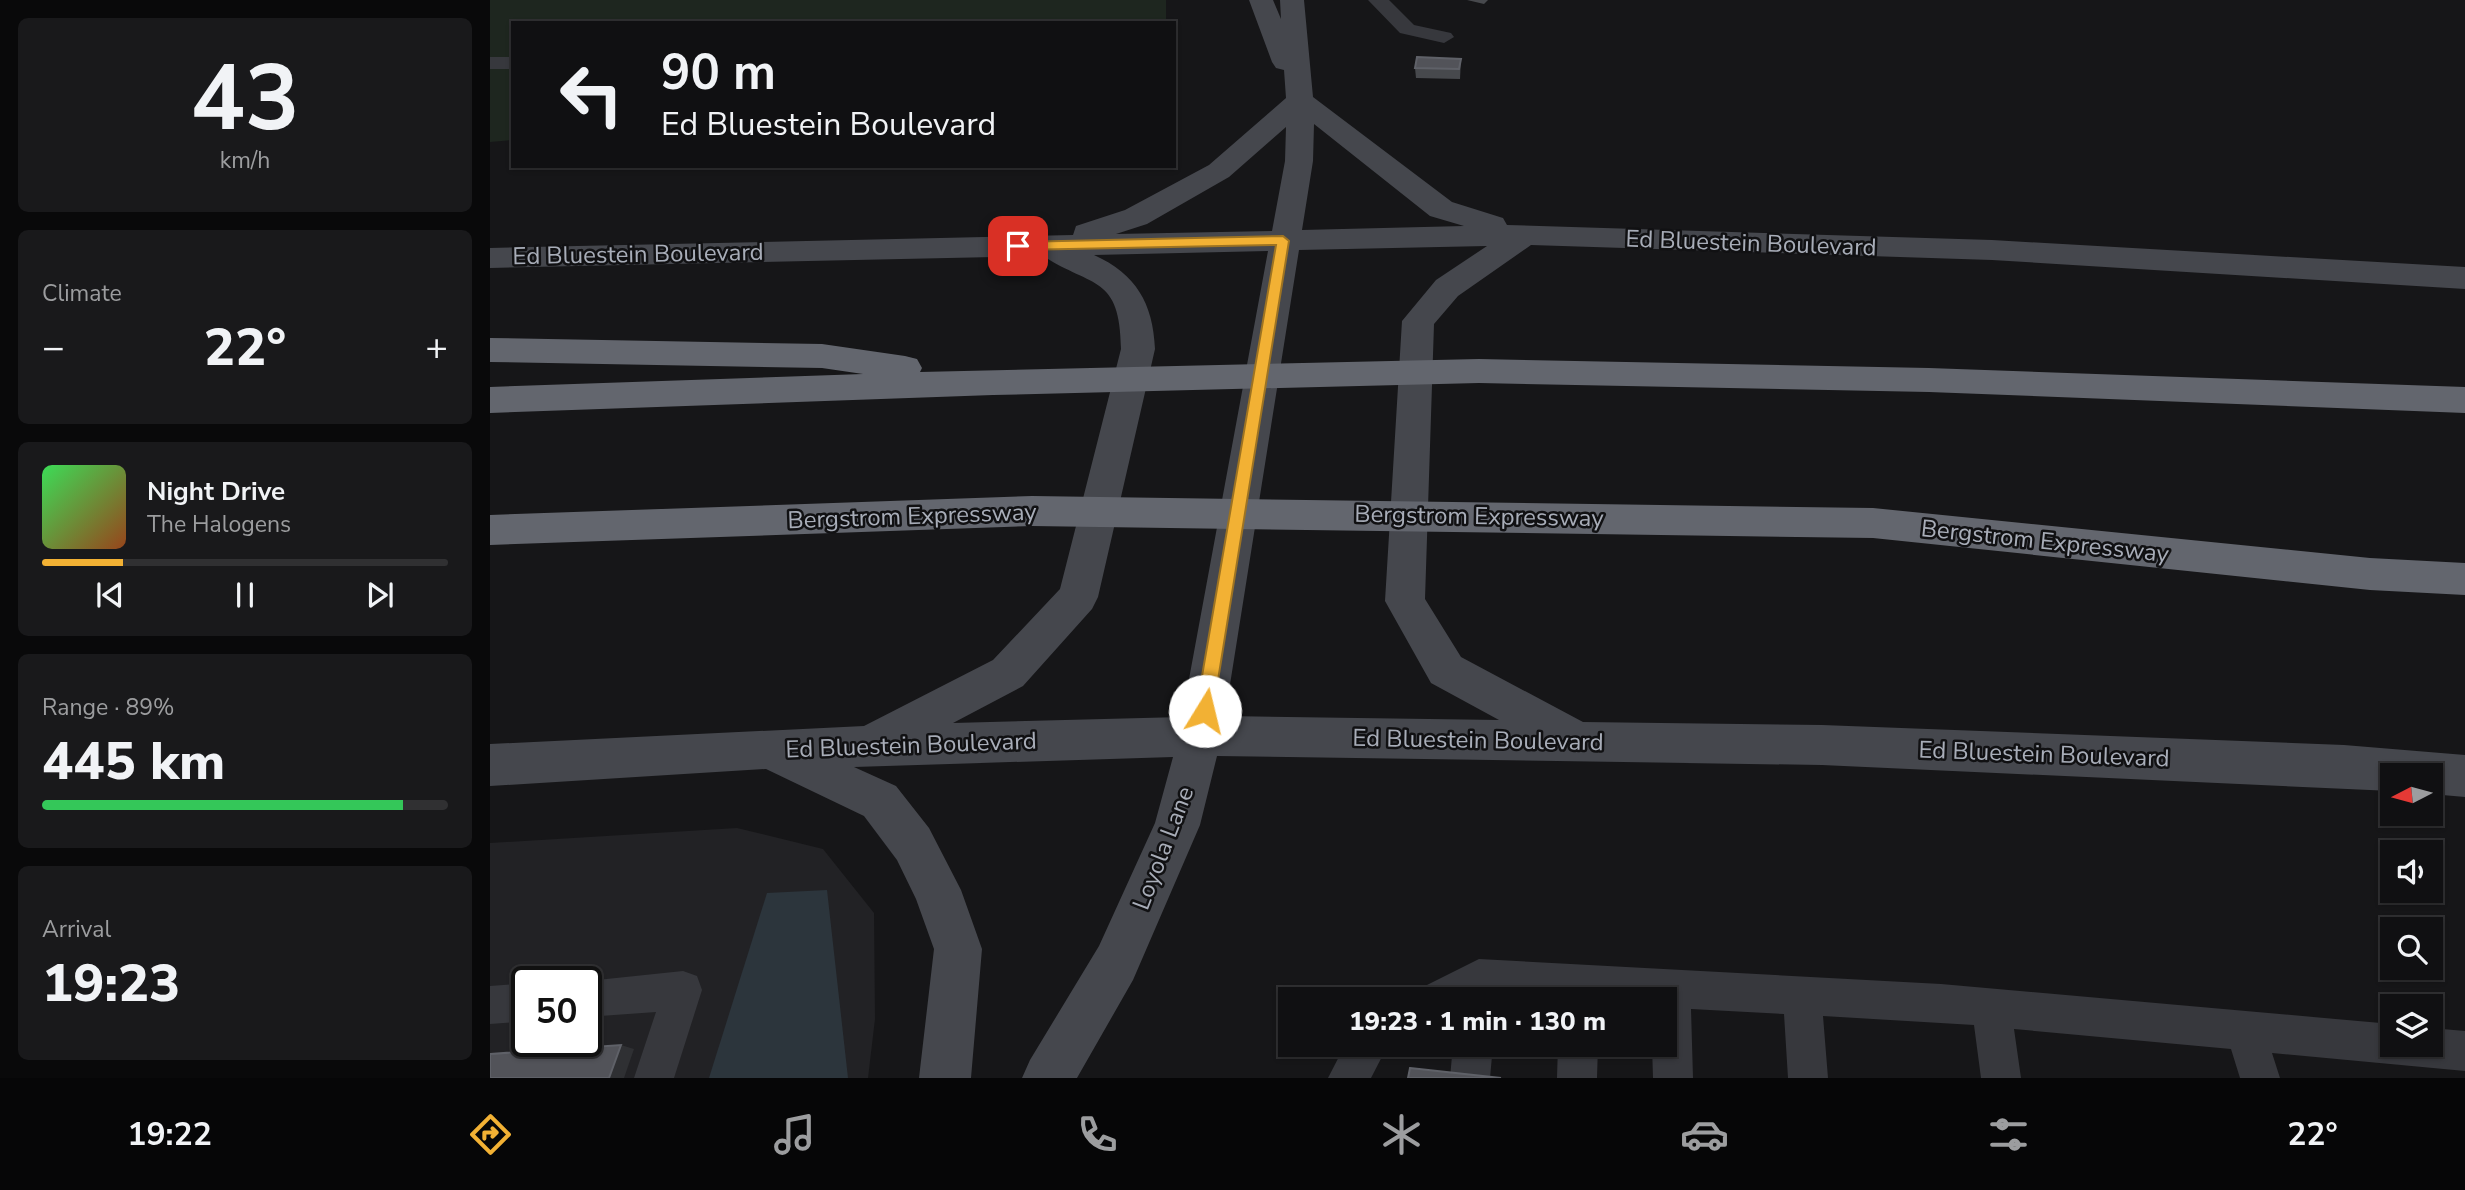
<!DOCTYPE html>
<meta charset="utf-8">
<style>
:root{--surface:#101012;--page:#19191b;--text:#f1f3f6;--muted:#9c9d9f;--line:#303032;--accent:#f2b134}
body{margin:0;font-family:"Nunito Sans",sans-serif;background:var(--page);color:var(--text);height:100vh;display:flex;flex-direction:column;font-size:26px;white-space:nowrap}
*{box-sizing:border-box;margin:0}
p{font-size:23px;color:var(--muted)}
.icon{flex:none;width:38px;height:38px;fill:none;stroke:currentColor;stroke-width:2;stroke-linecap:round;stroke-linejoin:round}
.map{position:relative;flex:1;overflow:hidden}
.sheet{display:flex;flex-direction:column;gap:18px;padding:18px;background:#09090a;width:490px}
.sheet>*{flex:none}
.banner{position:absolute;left:21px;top:21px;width:665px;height:147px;border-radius:0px;box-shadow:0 2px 5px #0004,0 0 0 2px var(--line);background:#101012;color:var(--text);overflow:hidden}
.needle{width:46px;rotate:264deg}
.buttons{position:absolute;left:1890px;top:763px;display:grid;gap:14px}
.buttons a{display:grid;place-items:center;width:63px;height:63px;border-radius:0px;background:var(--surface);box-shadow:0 2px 5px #0004,0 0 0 2px var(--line);font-size:35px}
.speed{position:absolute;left:21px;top:966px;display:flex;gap:14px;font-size:35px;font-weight:700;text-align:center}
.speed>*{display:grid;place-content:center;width:91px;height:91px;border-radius:50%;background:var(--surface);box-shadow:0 2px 5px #0004,0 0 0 2px var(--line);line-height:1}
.speed .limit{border:4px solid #111;border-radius:10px;background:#fff;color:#111}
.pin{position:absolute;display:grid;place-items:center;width:60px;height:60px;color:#fff;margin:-30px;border-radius:14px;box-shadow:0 4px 10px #0006}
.me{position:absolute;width:77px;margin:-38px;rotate:9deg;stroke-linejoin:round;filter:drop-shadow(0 0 5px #0008)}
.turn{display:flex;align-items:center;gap:24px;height:147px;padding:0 35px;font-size:32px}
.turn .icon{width:91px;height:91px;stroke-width:2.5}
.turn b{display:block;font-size:49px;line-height:60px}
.big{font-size:52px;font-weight:800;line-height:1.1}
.sheet .tile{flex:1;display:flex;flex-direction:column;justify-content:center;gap:10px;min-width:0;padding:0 24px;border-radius:10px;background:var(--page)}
.sheet .dial{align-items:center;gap:0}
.dial b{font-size:91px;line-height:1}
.song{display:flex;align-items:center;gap:21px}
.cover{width:84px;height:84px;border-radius:10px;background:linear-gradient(135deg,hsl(130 70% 55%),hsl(20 70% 35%))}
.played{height:7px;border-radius:4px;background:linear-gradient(90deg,var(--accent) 20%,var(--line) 20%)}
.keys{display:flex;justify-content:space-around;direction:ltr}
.heat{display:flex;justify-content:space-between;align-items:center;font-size:38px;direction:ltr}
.charge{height:10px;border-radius:5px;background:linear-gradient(90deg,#34c759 89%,var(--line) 0)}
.trip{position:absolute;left:788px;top:987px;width:399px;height:70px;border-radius:0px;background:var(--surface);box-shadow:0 2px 5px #0004,0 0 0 2px var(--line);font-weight:800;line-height:70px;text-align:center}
.tabs{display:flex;height:112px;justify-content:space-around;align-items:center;background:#060607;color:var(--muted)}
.tabs .icon{width:49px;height:49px}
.tabs .selected{color:var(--accent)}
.tabs b{font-size:32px;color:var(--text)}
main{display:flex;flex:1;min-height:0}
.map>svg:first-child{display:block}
</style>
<main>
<section class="sheet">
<div class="tile dial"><b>43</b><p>km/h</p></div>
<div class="tile"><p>Climate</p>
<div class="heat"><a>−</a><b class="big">22°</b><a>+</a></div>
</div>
<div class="tile">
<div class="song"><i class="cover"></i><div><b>Night Drive</b><p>The Halogens</p></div></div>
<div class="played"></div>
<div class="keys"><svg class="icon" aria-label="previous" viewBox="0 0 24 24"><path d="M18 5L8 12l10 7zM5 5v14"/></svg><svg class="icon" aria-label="pause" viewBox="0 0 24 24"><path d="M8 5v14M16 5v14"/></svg><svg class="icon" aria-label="next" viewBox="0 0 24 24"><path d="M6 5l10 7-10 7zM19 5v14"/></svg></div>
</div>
<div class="tile"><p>Range · 89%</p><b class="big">445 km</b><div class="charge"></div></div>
<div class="tile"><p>Arrival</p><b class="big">19:23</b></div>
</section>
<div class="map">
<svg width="1975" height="1078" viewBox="0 0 1975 1078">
<rect width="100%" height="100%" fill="#161618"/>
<path fill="#222225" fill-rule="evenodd" d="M 247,828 L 333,849 L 384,913 L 385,1019 L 378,1078 L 0,1078 L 0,843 ZM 37,982 L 96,982 L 96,1041 L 37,1041 Z"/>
<path fill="#1e261f" d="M 0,0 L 676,0 L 676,23 L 23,23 L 23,140 L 0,142 Z"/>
<path fill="#2c353c" d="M 337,890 L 358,1078 L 219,1078 L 277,893 Z"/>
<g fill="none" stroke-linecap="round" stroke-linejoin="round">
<g fill="#37383d" fill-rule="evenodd">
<path d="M 878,0 L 899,0 L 924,25 L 961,33 L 964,37 L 954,43 L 910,33 Z"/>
<rect x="0" y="57" width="23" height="12"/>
<path d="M 989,959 L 1451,984 L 1902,1024 L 1902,1045 L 1941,1045 L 1941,1028 L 1975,1031 L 1975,1071 L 1782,1053 L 1790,1078 L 1750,1078 L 1741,1049 L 1524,1029 L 1531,1078 L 1491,1078 L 1484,1025 L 1333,1016 L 1338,1078 L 1298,1078 L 1294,1014 L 1201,1009 L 1203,1078 L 1163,1078 L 1162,1045 L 1174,1045 L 1174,999 L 932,999 L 937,985 Z"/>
<path d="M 193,971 L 207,976 L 212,990 L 184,1078 L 144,1078 L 166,1012 L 96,1017 L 96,982 L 88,982 Z"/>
<path d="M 37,983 L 37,1021 L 0,1024 L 0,986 Z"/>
<path d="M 37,1035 L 37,1041 L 74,1041 L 59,1078 L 19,1078 Z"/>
<path d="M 855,1045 L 898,1045 L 881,1078 L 838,1078 Z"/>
<path d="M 963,1045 L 1003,1045 L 1000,1078 L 960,1078 Z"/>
<path d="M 1068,1045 L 1108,1045 L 1107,1078 L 1067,1078 Z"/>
</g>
<path fill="#45474d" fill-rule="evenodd" d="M 759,0 L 783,0 L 791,19 L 790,0 L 814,0 L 823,97 L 962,202 L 1013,218 L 1017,225 L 1502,240 L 1975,267 L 1975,289 L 1502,260 L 1041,245 L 968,296 L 944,324 L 935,599 L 971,657 L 1093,722 L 1332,725 L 1854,745 L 1975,755 L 1975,797 L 1941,794 L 1941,775 L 1902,775 L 1902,791 L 1332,765 L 727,756 L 710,825 L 643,980 L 587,1078 L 532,1078 L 540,1060 L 609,946 L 665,823 L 683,757 L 364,767 L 406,786 L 439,828 L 471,890 L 492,949 L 481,1078 L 429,1078 L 444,949 L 426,899 L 407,860 L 374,816 L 276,769 L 0,786 L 0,744 L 374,726 L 503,660 L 570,589 L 631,349 C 630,275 603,288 553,256 L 0,268 L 0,248 L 583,235 L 586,226 L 635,210 L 719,165 L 796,98 L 794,70 L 786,68 L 782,62 ZM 824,124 L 940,216 L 974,226 L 812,230 L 823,161 ZM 796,127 L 795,161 L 782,231 L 626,234 L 657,224 L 739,177 ZM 997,246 L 946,280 L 912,321 L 895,601 L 941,683 L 1009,720 L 735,716 L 809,250 ZM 778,251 L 692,717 L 463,723 L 533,686 L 602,609 L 608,597 L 665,349 C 663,303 646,274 604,255 Z"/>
<g fill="#63666e" fill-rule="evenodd">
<path d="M 0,338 L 332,344 L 415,356 L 427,359 L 432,368 L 430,372 L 989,359 L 1439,368 L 1975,387 L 1975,413 L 1439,392 L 989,383 L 503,395 L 0,413 L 0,387 L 373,374 L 332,368 L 0,362 Z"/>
<path d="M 542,496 L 1383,508 L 1880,558 L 1975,563 L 1975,595 L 1880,590 L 1383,538 L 542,526 L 0,545 L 0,515 Z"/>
</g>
</g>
<g fill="#47494d">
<path d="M 977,0 L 998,0 L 994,4 Z"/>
<path d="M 971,59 L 970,79 L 926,78 L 925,68 Z"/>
</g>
<path fill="#2f3033" d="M 131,1045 L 144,1049 L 134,1078 L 119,1078 Z"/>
<g fill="#525359" stroke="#5f6168" stroke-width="2">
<path d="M 927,57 L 971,59 L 969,69 L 925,68 Z"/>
<path d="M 131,1045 L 119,1078 L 0,1078 L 0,1054 Z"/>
<path d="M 920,1068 L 1011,1078 L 918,1078 Z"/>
</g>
<path fill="#f2b134" stroke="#9d7322" stroke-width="2" d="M 793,236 L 799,241 L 723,711 L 721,716 L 715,719 L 708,716 L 706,711 L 786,245 L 528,250 L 522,246 L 528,242 Z"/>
<g text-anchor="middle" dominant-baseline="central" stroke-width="5" stroke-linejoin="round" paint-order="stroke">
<g font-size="24" fill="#a8adb8" stroke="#111113">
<text transform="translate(1261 243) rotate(2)">Ed Bluestein Boulevard</text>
<text transform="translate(148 254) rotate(-1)">Ed Bluestein Boulevard</text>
<text transform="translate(422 516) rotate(-2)">Bergstrom Expressway</text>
<text transform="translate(989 516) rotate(1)">Bergstrom Expressway</text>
<text transform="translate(1555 541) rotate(6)">Bergstrom Expressway</text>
<text transform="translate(988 740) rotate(1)">Ed Bluestein Boulevard</text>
<text transform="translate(421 745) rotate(-2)">Ed Bluestein Boulevard</text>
<text transform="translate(1554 754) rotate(2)">Ed Bluestein Boulevard</text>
<text transform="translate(673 848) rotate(-69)">Loyola Lane</text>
</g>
</g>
</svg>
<div class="buttons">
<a><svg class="needle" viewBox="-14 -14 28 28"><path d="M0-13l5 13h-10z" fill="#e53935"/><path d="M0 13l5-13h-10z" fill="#9c9d9f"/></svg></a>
<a><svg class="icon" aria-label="sound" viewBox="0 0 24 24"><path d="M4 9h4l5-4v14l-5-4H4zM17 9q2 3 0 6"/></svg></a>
<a><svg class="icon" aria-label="search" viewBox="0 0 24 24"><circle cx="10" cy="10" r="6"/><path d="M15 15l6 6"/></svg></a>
<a><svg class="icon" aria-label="layers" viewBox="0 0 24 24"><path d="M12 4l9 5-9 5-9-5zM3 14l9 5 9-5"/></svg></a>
</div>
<div class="speed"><div class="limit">50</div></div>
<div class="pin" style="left:528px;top:246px;background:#d93025"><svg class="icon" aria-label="arrive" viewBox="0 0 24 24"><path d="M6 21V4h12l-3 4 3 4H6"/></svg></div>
<svg class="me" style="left:715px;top:711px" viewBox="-20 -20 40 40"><circle r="19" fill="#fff"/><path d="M0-13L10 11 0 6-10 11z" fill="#f2b134"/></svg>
<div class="trip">19:23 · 1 min · 130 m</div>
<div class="banner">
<div class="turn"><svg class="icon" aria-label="left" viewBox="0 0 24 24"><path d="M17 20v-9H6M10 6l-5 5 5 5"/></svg><div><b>90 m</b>Ed Bluestein Boulevard</div></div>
</div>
</div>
</main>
<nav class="tabs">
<b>19:22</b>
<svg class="icon selected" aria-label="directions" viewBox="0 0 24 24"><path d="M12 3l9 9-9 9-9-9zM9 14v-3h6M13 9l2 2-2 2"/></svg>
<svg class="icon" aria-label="music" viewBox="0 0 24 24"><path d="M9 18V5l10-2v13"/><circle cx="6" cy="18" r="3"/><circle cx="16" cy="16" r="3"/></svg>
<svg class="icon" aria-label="phone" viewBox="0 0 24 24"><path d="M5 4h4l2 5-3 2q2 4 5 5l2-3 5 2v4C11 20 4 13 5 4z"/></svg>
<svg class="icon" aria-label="climate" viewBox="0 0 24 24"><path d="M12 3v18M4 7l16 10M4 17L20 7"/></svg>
<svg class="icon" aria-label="car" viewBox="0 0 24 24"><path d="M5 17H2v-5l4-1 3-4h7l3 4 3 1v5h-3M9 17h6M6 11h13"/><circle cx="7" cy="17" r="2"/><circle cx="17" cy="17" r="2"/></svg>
<svg class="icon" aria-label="filters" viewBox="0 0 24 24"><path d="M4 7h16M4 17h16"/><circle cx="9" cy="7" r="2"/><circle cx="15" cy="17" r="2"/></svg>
<b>22°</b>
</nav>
